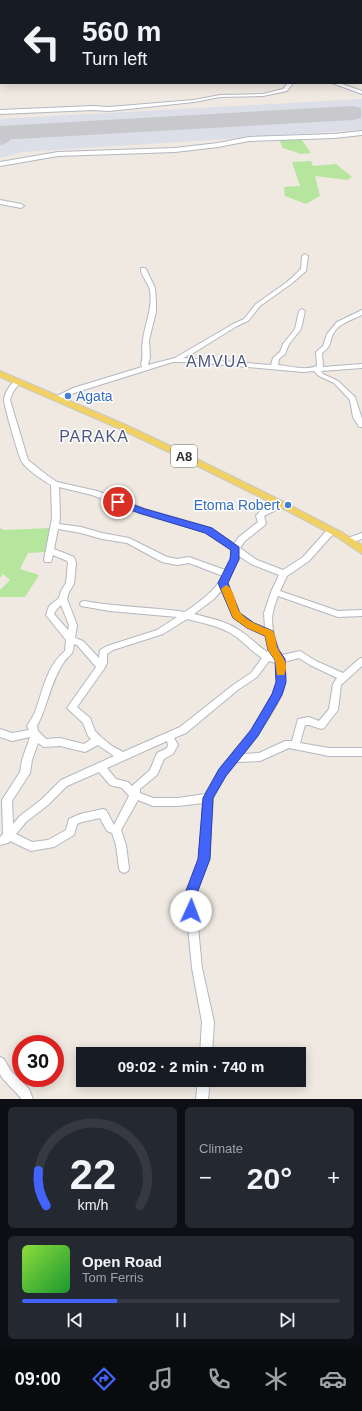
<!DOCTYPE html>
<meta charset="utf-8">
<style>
:root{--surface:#171b24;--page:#242831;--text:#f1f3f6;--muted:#9ea1a6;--line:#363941;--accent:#4264fb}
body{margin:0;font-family:Helvetica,sans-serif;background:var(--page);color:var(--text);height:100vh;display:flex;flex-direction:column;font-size:15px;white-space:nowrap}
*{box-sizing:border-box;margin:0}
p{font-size:13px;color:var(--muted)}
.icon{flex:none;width:22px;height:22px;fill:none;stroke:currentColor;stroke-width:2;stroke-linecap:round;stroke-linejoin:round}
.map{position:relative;height:1099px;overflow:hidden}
.panel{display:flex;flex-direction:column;gap:8px;padding:8px;background:#0d0f14;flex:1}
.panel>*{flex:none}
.banner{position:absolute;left:0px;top:0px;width:362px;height:84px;box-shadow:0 2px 10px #0003;background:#171b24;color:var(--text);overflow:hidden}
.speed{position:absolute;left:12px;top:1035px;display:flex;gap:8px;font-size:20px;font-weight:700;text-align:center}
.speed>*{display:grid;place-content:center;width:52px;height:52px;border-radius:50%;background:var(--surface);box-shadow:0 2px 10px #0003;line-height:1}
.speed .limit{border:6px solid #d22;background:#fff;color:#111}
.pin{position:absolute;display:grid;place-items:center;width:34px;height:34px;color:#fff;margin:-17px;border:2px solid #fff;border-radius:50%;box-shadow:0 1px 4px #0007}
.me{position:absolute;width:44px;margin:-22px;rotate:2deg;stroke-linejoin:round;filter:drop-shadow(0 0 3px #0008)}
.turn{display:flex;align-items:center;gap:14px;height:84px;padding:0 16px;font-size:18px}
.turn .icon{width:52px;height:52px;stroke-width:2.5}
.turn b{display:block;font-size:28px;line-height:34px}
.big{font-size:30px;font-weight:700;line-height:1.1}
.panel .widget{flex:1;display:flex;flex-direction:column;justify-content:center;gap:6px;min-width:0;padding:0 14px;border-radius:6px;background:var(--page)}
.panel .dial{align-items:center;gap:0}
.dial svg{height:104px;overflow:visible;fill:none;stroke:var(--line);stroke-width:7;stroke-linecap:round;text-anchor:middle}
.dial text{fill:var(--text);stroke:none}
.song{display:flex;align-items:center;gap:12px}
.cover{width:48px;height:48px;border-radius:6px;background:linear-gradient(135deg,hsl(90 70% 55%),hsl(130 70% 35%))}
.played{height:4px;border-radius:2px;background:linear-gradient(90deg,var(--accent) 30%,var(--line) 30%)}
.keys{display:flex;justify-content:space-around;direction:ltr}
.heat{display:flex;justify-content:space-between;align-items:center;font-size:22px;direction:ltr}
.panel .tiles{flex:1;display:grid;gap:8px;grid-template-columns:1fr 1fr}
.widget:last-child{grid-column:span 2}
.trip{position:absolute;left:76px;top:1047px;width:230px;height:40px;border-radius:0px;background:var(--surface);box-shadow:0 2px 10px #0003;font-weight:700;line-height:40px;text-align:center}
.tab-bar{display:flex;height:64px;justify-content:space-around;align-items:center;background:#090b0e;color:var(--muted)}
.tab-bar .icon{width:28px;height:28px}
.tab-bar .on{color:var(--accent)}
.tab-bar b{font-size:18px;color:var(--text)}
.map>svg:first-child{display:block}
</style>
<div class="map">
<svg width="362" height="1099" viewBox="0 0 362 1099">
<rect width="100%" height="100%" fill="#efe9e1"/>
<path fill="#dcdee8" d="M 362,99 L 362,130 L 23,152 L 0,158 L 0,119 Z"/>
<g fill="#b6e59e">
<path d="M 279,139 L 301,139 L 311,153 L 301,154 L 283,148 Z"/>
<path d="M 311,161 L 313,166 L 336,164 L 352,177 L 347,180 L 315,176 L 320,196 L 306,204 L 285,196 L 284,187 L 300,186 L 292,162 Z"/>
<path d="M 0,528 L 4,530 L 51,528 L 46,552 L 28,553 L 20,569 L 39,575 L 25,597 L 0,597 L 0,590 L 10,580 L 3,574 L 0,578 Z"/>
</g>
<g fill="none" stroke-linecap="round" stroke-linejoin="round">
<path fill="#c9c8cc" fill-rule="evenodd" d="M 6,130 L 11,133 C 11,142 8,143 0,145 L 1,133 Z"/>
<path fill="#c9c8cc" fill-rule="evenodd" d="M 353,106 L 361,108 L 361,118 L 353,120 L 0,140 L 0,126 Z"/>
<g stroke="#b4b7c1" stroke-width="2">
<g id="minor">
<rect x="90" y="0" width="4" height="1"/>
<rect x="0" y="15" width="1" height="2"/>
<path d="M 288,83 L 293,83 L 287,91 L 263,96 L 220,97 L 194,102 L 109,111 L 93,110 L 0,114 L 0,110 L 93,106 L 109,107 L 194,100 L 220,95 L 263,94 L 283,89 Z"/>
<path d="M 332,83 L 339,83 L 362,91 L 362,94 Z"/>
<path d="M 362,131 L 362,135 L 334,138 L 249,141 L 218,147 L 175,152 L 58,156 L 0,166 L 0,162 L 58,152 L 175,148 L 218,143 L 249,137 L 334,134 Z"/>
<path d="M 0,200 L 21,204 L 24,206 L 21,208 L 0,204 Z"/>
<path d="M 305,254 L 308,256 L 306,271 L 291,284 L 260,306 L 248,321 L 237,326 L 195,352 L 183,358 L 271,365 L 273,358 L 280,352 L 283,344 L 295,329 L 299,311 L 302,309 L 305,311 L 301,329 L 289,344 L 285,354 L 279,359 L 278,365 C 290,366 305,371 317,366 L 316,352 L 323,346 L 327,334 L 337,322 L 362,310 L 362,315 C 352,320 339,323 333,334 C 329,343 332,346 322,353 L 323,367 L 362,364 L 362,368 L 321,371 L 323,374 L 338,381 L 355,397 L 362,419 L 362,427 L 359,427 L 353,417 L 350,400 L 334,383 L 319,376 L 314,371 L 303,372 L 193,362 L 173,362 L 77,392 L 58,400 L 56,400 L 53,398 L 73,388 L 142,367 L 141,364 C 144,356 141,349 143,340 C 145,323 153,308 150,290 C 148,282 140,275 141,268 L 145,268 L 146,269 L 155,288 L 156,302 L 156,312 L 149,340 L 150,357 L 148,365 L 175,358 L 233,324 L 244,319 L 256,304 L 287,282 L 301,269 L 302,256 Z"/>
<path d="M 18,379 L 21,381 L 13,392 L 10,400 L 28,460 L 48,476 L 57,482 L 97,491 L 145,509 L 211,528 L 234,544 L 239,537 L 258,522 L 256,516 C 260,509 276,501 284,502 L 285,504 L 284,506 L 264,516 L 266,523 L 265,525 L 245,541 L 240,548 L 257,560 L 283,570 L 303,557 L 328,529 L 334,529 L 335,531 L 334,533 L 309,561 L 287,576 L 280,591 L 338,611 L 362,610 L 362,616 L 338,617 L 278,596 C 276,601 274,607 273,612 C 270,623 275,646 282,655 L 300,651 L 316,661 L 343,673 L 359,659 L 362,658 L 362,666 L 341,685 L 338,710 L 324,728 L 321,729 L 309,725 L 305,725 L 300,743 L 329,748 L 362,748 L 362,756 L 329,756 L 289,748 L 260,761 L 236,762 L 225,776 L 213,798 L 209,859 L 195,897 L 202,968 L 214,1022 L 212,1054 L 200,1054 L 202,1022 L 192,968 L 185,897 L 199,859 L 203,803 L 178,806 L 153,806 L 138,800 L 121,830 L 126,845 L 129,868 L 128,871 L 124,873 L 120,871 L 119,868 L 116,845 L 112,833 L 107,831 L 100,818 L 82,822 L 77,824 L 74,835 L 54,847 L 31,851 L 10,841 L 8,843 L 0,845 L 0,837 L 3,834 L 2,800 L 20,772 L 22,760 L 30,737 L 12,741 L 0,737 L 0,729 L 12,733 L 29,730 L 27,726 C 30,721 33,717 35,712 C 43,691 46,667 65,651 L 66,640 L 46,615 L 49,606 L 59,598 L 61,591 L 66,583 L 68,563 L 67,561 L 53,555 L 51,562 L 45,562 L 44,560 L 52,518 L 51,485 C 44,481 26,469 22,462 C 19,458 3,402 4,399 C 5,392 12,381 18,379 ZM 59,487 L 92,495 L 139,513 L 205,532 L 231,550 L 231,559 L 225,570 L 189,557 L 177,559 L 167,557 L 129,538 L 102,533 L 81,527 L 59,524 L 60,518 ZM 58,529 L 81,533 L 102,539 L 127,543 L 162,562 L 177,565 L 189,563 L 223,576 C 214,592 199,602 185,612 C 151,607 117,607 84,601 L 81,602 L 80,604 L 81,606 L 110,611 L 177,617 L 157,630 L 107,646 L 100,650 L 99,658 L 83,641 L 75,638 L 77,625 L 67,599 L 69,592 L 74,584 L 76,563 L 74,557 L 54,549 ZM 239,556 L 251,564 L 279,575 L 271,592 L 264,613 L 265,628 L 253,623 L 239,613 L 227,583 L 239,559 ZM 222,590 L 233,617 L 247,627 L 266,636 L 269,649 L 267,652 C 257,645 249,636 239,630 C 226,621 209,618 194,614 L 214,599 ZM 61,605 L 69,625 L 68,630 L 54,614 L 56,610 ZM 187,619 C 203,623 219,626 232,634 C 243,641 251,651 262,658 L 251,673 L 233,685 L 180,727 L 123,752 L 112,746 L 101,737 L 95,731 L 90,718 L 77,707 L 104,669 L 107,663 L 107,654 L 113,650 L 163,634 ZM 74,644 L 77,645 L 96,667 L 67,708 L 83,723 L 88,736 L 91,739 L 84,744 L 60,738 L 46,739 L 38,731 L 37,726 C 48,706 50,682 64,662 C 69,654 73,657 74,644 ZM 299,658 L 310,665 L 337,678 L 333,684 L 329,709 L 319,721 L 309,717 L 298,719 L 292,741 L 285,741 L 259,753 L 243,754 C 257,736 280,705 285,684 C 286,677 285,669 284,662 ZM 269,661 L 276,663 L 277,682 L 273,694 L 251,730 L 219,770 L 205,794 L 178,798 L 153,798 L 140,793 L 140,789 L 157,775 L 164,759 L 173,754 L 178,745 L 174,738 L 186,733 L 239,689 L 257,677 ZM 167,741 L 168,745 L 167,748 L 157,753 L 150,770 L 132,786 L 128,782 L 116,779 L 107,768 ZM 38,743 L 44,747 L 60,746 L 85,752 L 98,745 L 114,756 L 61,780 L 42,799 L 20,816 L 13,824 L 12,801 L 30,773 L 32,760 ZM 99,772 L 110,785 L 122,788 L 129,796 L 114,825 L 106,810 L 103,809 L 80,814 L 69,819 L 66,830 L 48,840 L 32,842 L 16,834 L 26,822 L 48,805 L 67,786 Z"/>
<path d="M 362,533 L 362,539 L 348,544 L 344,541 L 345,539 Z"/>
<path d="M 0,1057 L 4,1059 L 11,1071 L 29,1089 L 33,1099 L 21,1099 L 20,1097 L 3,1079 L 0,1074 Z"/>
<path d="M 198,1080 L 210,1080 L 208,1099 L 196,1099 Z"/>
</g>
</g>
<g stroke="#c9c9c9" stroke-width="2">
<path id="major" d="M 0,371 L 126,425 L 179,450 L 284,502 L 343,533 L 362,545 L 362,554 L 337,537 L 278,506 L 173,454 L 120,429 L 0,377 Z"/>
</g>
<use href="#minor" fill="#fff" fill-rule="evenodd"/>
<use href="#major" fill="#f2d163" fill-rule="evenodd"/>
</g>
<path fill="#4264fb" stroke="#2b41a3" d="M 118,499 L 145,509 L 212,528 L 239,547 L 239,559 L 228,583 L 240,613 L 254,623 L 273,631 L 278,649 L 285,659 L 286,682 L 282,695 L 258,736 L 226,776 L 213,798 L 210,859 L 196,896 L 197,911 L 196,915 L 191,916 L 187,915 L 184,896 L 198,859 L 203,798 L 219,769 L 251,730 L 272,694 L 276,682 L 275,660 L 268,650 L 265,636 L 247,628 L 233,618 L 218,583 L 230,559 L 231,550 L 205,533 L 139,513 L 115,504 L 114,502 Z"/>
<path fill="#f59e0b" d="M 226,585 C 235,588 235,605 240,612 C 247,622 263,627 273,631 C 276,636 276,642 277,647 C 281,657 290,662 284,675 L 277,675 L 275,660 L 268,650 L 265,636 L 247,628 L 233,618 L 221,589 Z"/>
<g fill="#3f7fe0" stroke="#fff" stroke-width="1.5">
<circle cx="68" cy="396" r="4"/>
<circle cx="288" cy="505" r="4"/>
</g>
<g text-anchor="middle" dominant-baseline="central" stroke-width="3" stroke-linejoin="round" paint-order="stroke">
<rect fill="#fff" stroke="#6d6d6d" stroke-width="1" x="171" y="445" width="26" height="22" rx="3"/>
<g font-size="13" font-weight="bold" fill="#2e2e2e">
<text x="184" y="456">A8</text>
</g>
<g font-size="14" fill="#366cbe" stroke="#fff" text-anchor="start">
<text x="76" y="396">Agata</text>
<text x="280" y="505" text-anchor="end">Etoma Robert</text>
</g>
<g font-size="16" letter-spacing="1" fill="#4d5680" stroke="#fff">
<text x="217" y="361">AMVUA</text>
<text x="94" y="436">PARAKA</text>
</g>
</g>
</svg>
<div class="speed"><div class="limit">30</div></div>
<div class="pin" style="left:118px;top:502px;background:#d93025"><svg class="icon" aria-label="arrive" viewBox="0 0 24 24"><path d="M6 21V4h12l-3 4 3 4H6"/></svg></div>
<svg class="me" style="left:191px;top:911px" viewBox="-20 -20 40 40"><circle r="19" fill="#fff"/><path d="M0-13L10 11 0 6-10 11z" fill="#4264fb"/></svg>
<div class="trip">09:02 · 2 min · 740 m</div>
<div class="banner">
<div class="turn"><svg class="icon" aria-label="left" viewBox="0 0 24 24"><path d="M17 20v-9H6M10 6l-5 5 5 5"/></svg><div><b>560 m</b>Turn left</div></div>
</div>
</div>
<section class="panel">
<div class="tiles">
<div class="widget dial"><svg viewBox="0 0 100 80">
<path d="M14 69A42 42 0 1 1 86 69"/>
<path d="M14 69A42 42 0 0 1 8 42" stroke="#4264fb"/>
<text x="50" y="56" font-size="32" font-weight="700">22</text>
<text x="50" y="72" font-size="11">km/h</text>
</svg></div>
<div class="widget"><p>Climate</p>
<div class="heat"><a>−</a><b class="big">20°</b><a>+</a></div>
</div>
<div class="widget">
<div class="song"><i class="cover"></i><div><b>Open Road</b><p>Tom Ferris</p></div></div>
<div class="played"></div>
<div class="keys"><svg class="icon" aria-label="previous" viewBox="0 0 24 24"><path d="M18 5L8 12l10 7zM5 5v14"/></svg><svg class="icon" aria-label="pause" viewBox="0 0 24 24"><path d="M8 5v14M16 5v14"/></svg><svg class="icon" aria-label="next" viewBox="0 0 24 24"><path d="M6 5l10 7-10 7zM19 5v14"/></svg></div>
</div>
</div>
</section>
<nav class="tab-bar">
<b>09:00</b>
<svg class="icon on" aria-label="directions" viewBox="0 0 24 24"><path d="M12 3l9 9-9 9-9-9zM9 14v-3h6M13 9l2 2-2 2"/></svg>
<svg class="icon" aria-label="music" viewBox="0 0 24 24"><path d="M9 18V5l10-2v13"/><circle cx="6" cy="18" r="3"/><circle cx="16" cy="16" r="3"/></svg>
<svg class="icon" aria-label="phone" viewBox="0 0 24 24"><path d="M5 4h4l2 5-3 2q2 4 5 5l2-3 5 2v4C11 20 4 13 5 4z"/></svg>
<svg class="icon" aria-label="climate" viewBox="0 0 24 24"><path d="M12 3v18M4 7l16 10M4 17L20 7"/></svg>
<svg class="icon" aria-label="car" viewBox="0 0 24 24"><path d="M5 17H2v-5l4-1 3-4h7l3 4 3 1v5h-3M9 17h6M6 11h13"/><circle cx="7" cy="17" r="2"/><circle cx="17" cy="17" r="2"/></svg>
</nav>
